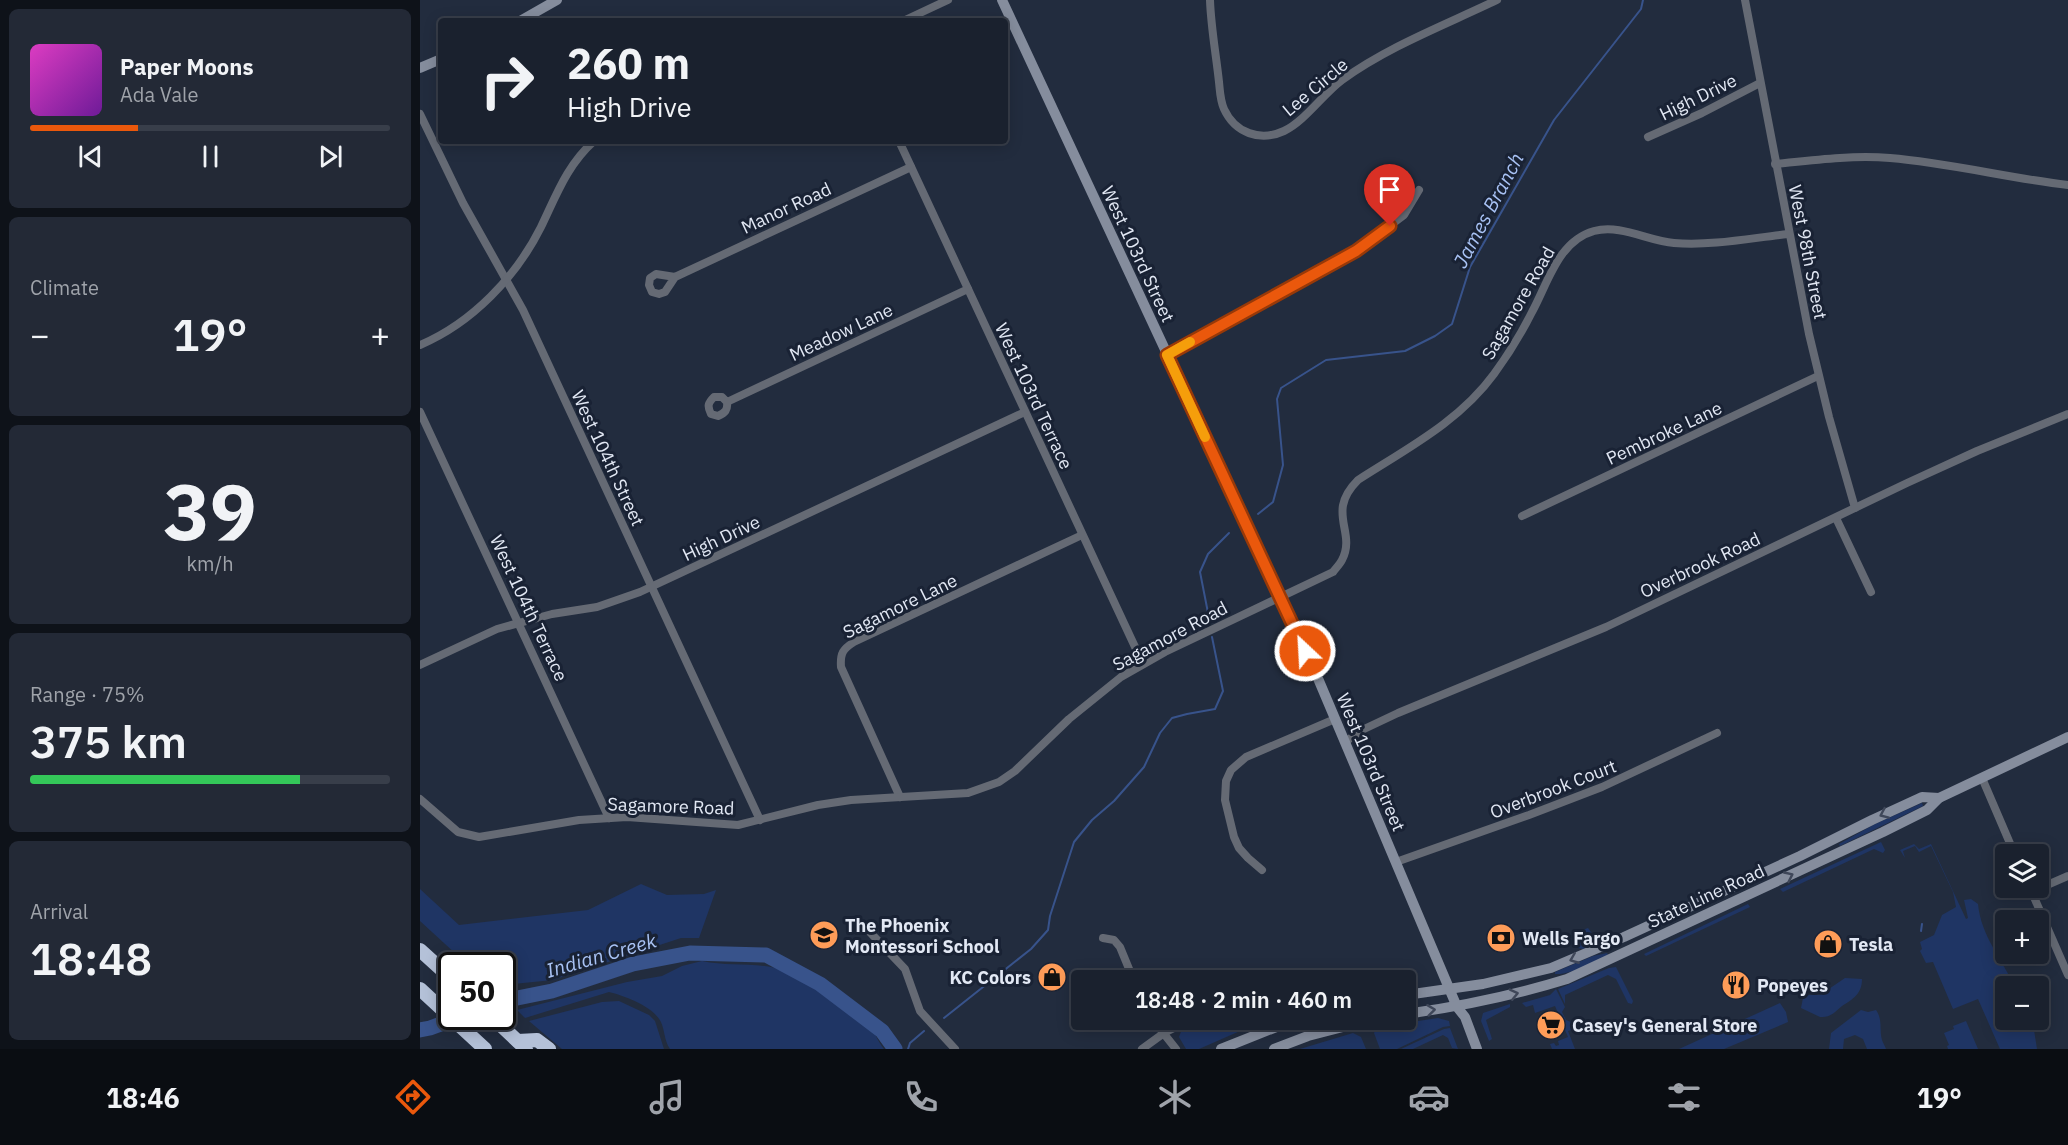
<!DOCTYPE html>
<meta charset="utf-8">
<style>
:root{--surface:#1a212e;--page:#232936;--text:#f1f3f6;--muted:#9fa3aa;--line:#383e4a;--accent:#ea580c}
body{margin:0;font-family:"IBM Plex Sans",sans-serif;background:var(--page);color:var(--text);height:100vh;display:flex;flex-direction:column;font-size:22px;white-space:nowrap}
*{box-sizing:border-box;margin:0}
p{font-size:20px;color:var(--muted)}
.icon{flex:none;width:33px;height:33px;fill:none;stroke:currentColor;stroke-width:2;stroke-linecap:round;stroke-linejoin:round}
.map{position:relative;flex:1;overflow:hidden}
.side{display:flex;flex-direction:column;gap:9px;padding:9px;background:#0e1219;width:420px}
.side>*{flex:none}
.guide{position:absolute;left:18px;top:18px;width:570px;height:126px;border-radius:6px;box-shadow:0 3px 15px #0003,0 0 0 2px var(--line);background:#1a212e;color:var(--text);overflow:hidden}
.controls{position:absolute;left:1575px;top:844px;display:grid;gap:12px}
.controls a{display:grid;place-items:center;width:54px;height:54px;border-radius:6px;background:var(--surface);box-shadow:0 3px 15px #0003,0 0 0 2px var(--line);font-size:30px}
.speed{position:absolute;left:18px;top:952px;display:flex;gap:12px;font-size:30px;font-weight:700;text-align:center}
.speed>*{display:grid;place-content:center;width:78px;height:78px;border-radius:50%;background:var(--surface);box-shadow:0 3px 15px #0003,0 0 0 2px var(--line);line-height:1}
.speed .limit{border:3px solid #111;border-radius:9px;background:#fff;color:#111}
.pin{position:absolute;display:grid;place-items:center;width:51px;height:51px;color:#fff;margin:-62px -26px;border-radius:50% 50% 50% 0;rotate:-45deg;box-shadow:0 0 6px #0007}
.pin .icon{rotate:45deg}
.me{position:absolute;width:66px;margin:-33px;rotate:335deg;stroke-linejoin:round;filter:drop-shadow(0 0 4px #0008)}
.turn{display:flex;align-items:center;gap:21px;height:126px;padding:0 30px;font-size:27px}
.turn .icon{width:78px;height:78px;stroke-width:2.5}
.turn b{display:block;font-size:42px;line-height:51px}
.big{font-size:45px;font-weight:600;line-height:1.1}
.side .tile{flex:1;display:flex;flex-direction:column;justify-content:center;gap:9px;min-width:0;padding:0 21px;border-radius:9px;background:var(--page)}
.side .dial{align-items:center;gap:0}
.dial b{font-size:78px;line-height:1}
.song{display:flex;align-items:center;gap:18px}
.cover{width:72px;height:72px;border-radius:9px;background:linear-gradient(135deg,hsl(310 70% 55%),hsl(280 70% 35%))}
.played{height:6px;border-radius:3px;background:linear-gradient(90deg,var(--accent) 30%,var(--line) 30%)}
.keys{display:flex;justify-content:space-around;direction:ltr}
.heat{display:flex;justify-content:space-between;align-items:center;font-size:33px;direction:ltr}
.charge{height:9px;border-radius:4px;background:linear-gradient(90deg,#34c759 75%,var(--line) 0)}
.trip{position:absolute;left:651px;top:970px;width:345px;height:60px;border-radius:6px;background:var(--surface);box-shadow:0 3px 15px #0003,0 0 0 2px var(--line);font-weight:600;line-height:60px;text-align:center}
.dock{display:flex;height:96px;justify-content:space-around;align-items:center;background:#0a0d12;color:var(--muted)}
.dock .icon{width:42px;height:42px}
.dock .selected{color:var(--accent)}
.dock b{font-size:27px;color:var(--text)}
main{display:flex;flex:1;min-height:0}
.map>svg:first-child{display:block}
</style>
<main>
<section class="side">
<div class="tile">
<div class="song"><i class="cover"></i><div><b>Paper Moons</b><p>Ada Vale</p></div></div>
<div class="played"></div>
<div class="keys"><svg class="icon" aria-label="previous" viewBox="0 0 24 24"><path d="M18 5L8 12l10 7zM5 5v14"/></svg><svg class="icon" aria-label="pause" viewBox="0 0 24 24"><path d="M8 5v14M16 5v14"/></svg><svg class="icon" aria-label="next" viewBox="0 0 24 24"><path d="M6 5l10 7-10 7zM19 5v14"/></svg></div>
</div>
<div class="tile"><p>Climate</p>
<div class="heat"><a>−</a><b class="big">19°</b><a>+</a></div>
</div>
<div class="tile dial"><b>39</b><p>km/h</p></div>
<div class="tile"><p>Range · 75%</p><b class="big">375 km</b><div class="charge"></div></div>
<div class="tile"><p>Arrival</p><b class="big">18:48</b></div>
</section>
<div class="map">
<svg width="1648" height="1049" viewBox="0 0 1648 1049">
<rect width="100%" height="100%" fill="#222c3e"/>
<g fill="#1f3564">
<path d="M 1502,803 L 1503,806 L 1420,846 L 1419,844 L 1455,824 Z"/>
<path d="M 1461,842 L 1465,850 L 1463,853 L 1454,849 L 1363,892 L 1360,889 Z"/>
<path d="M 1494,844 L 1499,849 L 1511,844 L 1546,919 L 1548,918 L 1544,900 L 1551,899 L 1558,904 C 1561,936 1582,959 1595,987 L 1586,987 L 1586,1020 L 1609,1020 L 1614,1030 L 1617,1049 L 1580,1049 L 1558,999 L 1533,1009 L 1513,962 L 1506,963 L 1500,951 L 1502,949 L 1500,942 L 1514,935 L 1522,915 L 1536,907 L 1533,892 L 1511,846 L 1499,852 L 1495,846 L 1483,851 L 1485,858 L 1480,850 Z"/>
<path d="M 221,884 L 247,895 L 284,894 L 296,890 L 279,938 L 261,938 L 133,980 L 83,985 L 82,966 L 49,966 L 0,921 L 0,889 L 39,925 L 168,910 Z"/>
<path d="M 1328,904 L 1330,907 L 1226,956 L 1224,954 Z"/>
<path d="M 1168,928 L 1176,939 L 1175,944 L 1164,949 L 1158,948 L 1153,935 L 1157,932 Z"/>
<path d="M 1187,953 L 1188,955 C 1172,962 1152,975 1135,974 L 1135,972 L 1173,956 Z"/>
<path d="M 282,961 C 305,966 328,963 351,967 C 368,970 437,1012 449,1025 C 455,1032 458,1042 464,1049 L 250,1049 C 244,1040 245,1031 241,1022 C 233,1006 205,996 189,992 L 105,1018 L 97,1010 L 207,982 L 242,976 L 262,966 Z"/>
<path d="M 1196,967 L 1213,1001 L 1212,1004 L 1208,1003 L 1196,979 L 1188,975 L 1145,995 L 1145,1004 L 1138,989 L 1189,968 Z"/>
<path d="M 1425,978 L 1442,979 C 1442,994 1433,999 1422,1006 C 1415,1012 1410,1018 1400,1017 L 1381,1008 L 1383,998 L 1389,995 L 1400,995 Z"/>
<path d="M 1136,989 L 1145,1007 L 1142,1012 L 1146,1020 L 1151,1022 L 1154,1029 L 1148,1031 L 1155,1049 L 1132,1049 L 1130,1044 L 1134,1043 L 1136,1046 L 1139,1045 L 1138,1041 L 1148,1037 L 1135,1006 L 1115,1013 L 1113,1005 L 1106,1007 L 1102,1003 L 1130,995 Z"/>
<path d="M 199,1001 L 229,1015 L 235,1021 L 244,1049 L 142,1049 L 109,1021 L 182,1002 Z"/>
<path d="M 1360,1003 L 1366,1012 L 1368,1022 L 1304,1049 L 1259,1049 Z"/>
<path d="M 1090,1004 L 1090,1007 L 1066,1020 L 1072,1039 L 1069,1041 L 1061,1021 L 1063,1013 Z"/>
<path d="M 1441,1010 L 1448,1012 L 1456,1010 C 1463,1020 1459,1029 1462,1040 C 1463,1043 1465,1046 1466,1049 L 1447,1049 L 1443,1039 L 1435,1035 L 1424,1039 L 1423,1049 L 1409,1049 L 1411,1033 Z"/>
<path d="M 1018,1018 L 1029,1021 L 1030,1026 L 1023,1027 L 977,1049 L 960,1049 L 954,1033 L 957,1027 L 960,1029 L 965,1026 Z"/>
<path d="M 800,1020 L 845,1020 L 779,1049 L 766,1049 L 759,1037 L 762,1029 Z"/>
<path d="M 1546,1021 L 1558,1049 L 1528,1049 L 1527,1046 L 1529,1045 L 1524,1033 L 1534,1029 L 1533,1026 Z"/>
<path d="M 1030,1028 L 1038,1049 L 1032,1048 L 1028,1038 L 1023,1035 L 993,1049 L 981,1049 L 1024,1029 Z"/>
<path d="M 933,1033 L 941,1037 L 946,1049 L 880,1049 Z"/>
</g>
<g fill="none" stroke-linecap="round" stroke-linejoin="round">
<g stroke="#38538b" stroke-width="2">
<path d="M 838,514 L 853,502 L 863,465 L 857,399 L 861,388 L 906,360 L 985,351 L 1015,336 L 1032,324 L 1050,267 L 1134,120 L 1221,9 L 1223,0"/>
<path d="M 790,623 L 780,572 L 788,554 L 809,533"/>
<path d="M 1501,931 L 1502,924"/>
<path d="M 524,1018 L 611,949 L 628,930 L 630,916 L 654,842 L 672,820 L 694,801 L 724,767 L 740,733 L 752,718 L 767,714 L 795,709 L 803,691 L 792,637"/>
<path d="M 488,1049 L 490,1043 L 504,1031"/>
</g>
<g stroke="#38538b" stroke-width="15">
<path d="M 82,1001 L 132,991 L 213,964 L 270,953 L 346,955 L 400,984 L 462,1031 L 475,1049"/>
<path d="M 0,1030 L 10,1028 L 40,1017"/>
</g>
<g stroke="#656a74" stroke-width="8">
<path d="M 790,0 C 791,28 796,54 799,82 C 800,91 800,100 804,109 C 815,133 840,142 864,131 C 885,121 903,94 922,80 C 969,46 1025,25 1077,0"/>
<path d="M 1325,0 L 1389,334 L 1409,417 L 1435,508"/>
<path d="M 483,21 L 528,0"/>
<path d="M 0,114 L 43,203 L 103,310 L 340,820"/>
<path d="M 1228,137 L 1282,113 L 1340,83"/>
<path d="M 479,141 L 723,664"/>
<path d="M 1355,164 C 1394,160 1432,155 1470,158 C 1530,163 1588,178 1648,185"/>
<path d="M 255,277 L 245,292 L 239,294 L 232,292 L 229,285 L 230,278 L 236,274 L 255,277 L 491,167"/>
<path d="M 0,345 C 52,323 96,277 121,227 C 136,196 147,165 174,141"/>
<path d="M 747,355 L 936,251 L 984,215 L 999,190"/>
<path d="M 307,402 C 308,410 305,413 298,416 L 291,414 C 287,406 288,403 294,397 L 302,397 L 307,402 L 548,289"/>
<path d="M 0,412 L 189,818"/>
<path d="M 1102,516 L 1398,376"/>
<path d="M 1416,518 L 1451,592"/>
<path d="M 0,665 L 77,629 L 132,614 L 177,607 L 220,592 L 605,412"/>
<path d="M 925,742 L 942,730 L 978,713 L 1186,627 L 1487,483 L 1557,451 L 1648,414"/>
<path d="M 1562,778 L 1595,855"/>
<path d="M 480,797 L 421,667 C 420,653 423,649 434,642 L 662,535"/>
<path d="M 0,799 L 38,832 L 59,837 L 159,820 L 207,817 L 318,825 L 398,805 L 431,800 L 548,793 L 579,782 L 595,771 L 649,719 L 701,677 L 745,652 L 913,572 C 916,568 920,564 922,560 C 937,531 905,513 938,480 C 986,449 1039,422 1074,374 C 1088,355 1101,334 1112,312 C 1128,283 1138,241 1174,231 C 1201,224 1228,241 1254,243 C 1292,246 1331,238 1368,234"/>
<path d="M 976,862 L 1109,815 L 1182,787 L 1297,733"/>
<path d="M 842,870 L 828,858 L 819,848 L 814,837 L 805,800 L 806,781 L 811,770 L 826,757 L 915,719"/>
<path d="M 1610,888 L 1648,975"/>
<path d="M 1611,892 L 1648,876"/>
<path d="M 444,926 L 485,969 L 500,1011 L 535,1049"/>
<path d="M 683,938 L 694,940 L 700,947 L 714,981"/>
<path d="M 733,1020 L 756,1049"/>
<path d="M 722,1049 L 744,1033 L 770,1020"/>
</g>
<g stroke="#858d9d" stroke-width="10">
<path d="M 582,0 L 894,669 L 1037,1007 L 1045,1017 L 1057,1049"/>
<path d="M 100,21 L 137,0"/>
<path d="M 0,68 L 21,59"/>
<path d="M 986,995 L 1063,984 L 1131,968 L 1204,937 L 1380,856 L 1452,820 L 1502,797 L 1519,798"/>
<path d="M 986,1014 C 1043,1006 1092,996 1147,979 L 1463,832 L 1507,810 L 1519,798 L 1648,737"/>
<path d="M 801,1049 L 874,1020"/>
<path d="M 854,1049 L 888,1036 L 950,1020"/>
</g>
<g stroke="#b4c1d8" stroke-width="14">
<path d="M 0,950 L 32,979"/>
<path d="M 0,989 L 65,1049"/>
<path d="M 72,1017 L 106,1049"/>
<path d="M 98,1041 L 117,1040 L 129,1049"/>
</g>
</g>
<defs><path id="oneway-chevron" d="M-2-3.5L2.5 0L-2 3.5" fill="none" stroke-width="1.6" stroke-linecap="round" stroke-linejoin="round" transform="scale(1.5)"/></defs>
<g stroke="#3f4759">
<use href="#oneway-chevron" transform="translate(1464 814) rotate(156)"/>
<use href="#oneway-chevron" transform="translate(1369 876) rotate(-25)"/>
<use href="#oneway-chevron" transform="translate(1154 959) rotate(158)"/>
<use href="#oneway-chevron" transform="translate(1094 994) rotate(-13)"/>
<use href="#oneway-chevron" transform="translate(1011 1010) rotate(-7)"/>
</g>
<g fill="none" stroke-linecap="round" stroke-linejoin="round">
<g stroke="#983908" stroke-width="15">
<path id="route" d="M 885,651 L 747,355 L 936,251 L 970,226"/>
</g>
<use href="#route" stroke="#ea580c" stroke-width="10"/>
<path stroke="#f59e0b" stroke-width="10" d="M 770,342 L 747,355 L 785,437"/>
</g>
<defs>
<g id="school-disc" transform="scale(1.5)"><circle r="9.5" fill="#fe9c58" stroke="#192234"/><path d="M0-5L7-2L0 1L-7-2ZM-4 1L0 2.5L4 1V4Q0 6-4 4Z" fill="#111"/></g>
<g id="bank-disc" transform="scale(1.5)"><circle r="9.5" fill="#fe9c58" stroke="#192234"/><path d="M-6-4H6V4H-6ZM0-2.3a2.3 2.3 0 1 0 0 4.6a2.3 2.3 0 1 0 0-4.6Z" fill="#111"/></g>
<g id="shop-disc" transform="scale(1.5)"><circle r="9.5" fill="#fe9c58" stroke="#192234"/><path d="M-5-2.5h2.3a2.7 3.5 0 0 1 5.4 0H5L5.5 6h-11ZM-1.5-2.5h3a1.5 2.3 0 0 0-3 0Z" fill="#111"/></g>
<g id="restaurant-disc" transform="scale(1.5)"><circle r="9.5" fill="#fe9c58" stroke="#192234"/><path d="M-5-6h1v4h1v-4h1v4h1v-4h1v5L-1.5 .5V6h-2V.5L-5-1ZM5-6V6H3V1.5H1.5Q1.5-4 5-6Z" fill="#111"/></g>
<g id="supermarket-disc" transform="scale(1.5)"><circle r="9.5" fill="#fe9c58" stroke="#192234"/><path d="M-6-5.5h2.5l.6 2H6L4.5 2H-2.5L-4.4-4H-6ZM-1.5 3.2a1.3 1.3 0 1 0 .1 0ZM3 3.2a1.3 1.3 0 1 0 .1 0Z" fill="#111"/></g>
</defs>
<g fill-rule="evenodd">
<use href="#school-disc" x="404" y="935"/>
<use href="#bank-disc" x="1081" y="938"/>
<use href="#shop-disc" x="1408" y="944"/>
<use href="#shop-disc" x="632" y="977"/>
<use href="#restaurant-disc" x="1316" y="985"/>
<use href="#supermarket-disc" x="1131" y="1025"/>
</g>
<g text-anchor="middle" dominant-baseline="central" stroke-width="6" stroke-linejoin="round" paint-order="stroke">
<g font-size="18" fill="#e2e8f4" stroke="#192234">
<text transform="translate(895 87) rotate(-40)">Lee Circle</text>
<text transform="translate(1278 97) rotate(-26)">High Drive</text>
<text transform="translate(366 208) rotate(-25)">Manor Road</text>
<text transform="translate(1388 252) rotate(79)">West 98th Street</text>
<text transform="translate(718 254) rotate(65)">West 103rd Street</text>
<text transform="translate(1098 303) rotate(-60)">Sagamore Road</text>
<text transform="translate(421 332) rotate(-25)">Meadow Lane</text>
<text transform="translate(614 396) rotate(65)">West 103rd Terrace</text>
<text transform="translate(1244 433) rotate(-25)">Pembroke Lane</text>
<text transform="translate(188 458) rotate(65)">West 104th Street</text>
<text transform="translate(301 538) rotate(-25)">High Drive</text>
<text transform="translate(1280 565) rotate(-25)">Overbrook Road</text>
<text transform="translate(480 606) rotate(-26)">Sagamore Lane</text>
<text transform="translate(109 608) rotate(65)">West 104th Terrace</text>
<text transform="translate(750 636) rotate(-28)">Sagamore Road</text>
<text transform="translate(951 762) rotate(67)">West 103rd Street</text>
<text transform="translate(1133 789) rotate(-21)">Overbrook Court</text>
<text transform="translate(251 806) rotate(2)">Sagamore Road</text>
<text transform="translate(1286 896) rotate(-25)">State Line Road</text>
</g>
<g font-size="18" font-weight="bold" fill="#e2e8f4" stroke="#192234" text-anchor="start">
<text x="425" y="925">The Phoenix<tspan x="425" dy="21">Montessori School</tspan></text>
<text x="1102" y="938">Wells Fargo</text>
<text x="1429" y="944">Tesla</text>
<text x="611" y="977" text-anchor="end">KC Colors</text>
<text x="1337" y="985">Popeyes</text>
<text x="1152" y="1025">Casey's General Store</text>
</g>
<g font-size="20" font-style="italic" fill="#a8c2f4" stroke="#192234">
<text transform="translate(1068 210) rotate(-62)">James Branch</text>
<text transform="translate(181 955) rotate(-16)">Indian Creek</text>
</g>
</g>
</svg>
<div class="controls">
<a><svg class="icon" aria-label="layers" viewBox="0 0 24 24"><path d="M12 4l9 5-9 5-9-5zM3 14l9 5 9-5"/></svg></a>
<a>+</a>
<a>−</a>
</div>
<div class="speed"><div class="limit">50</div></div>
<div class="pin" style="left:970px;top:226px;background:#d93025"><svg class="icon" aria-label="arrive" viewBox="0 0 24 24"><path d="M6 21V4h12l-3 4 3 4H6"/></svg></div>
<svg class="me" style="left:885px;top:651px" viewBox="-20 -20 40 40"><circle r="17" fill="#ea580c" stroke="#fff" stroke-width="3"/><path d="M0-11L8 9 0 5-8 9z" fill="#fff"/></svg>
<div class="trip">18:48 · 2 min · 460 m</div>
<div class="guide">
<div class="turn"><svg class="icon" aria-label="right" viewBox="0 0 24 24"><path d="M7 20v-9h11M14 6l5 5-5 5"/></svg><div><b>260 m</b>High Drive</div></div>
</div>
</div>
</main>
<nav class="dock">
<b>18:46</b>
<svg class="icon selected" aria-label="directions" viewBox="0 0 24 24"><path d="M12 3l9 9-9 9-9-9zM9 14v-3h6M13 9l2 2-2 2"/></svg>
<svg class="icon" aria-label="music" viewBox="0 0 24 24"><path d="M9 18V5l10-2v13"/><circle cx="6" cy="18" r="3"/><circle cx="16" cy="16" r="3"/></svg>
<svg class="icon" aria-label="phone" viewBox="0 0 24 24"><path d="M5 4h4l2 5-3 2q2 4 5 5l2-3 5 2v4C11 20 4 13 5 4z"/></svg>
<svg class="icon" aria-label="climate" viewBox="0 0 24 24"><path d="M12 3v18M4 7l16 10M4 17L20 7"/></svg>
<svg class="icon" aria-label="car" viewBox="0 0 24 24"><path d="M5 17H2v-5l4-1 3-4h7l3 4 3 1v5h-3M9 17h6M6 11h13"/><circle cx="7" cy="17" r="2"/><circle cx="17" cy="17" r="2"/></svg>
<svg class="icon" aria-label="filters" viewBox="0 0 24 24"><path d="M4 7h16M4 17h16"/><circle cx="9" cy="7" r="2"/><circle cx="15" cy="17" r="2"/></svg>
<b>19°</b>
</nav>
